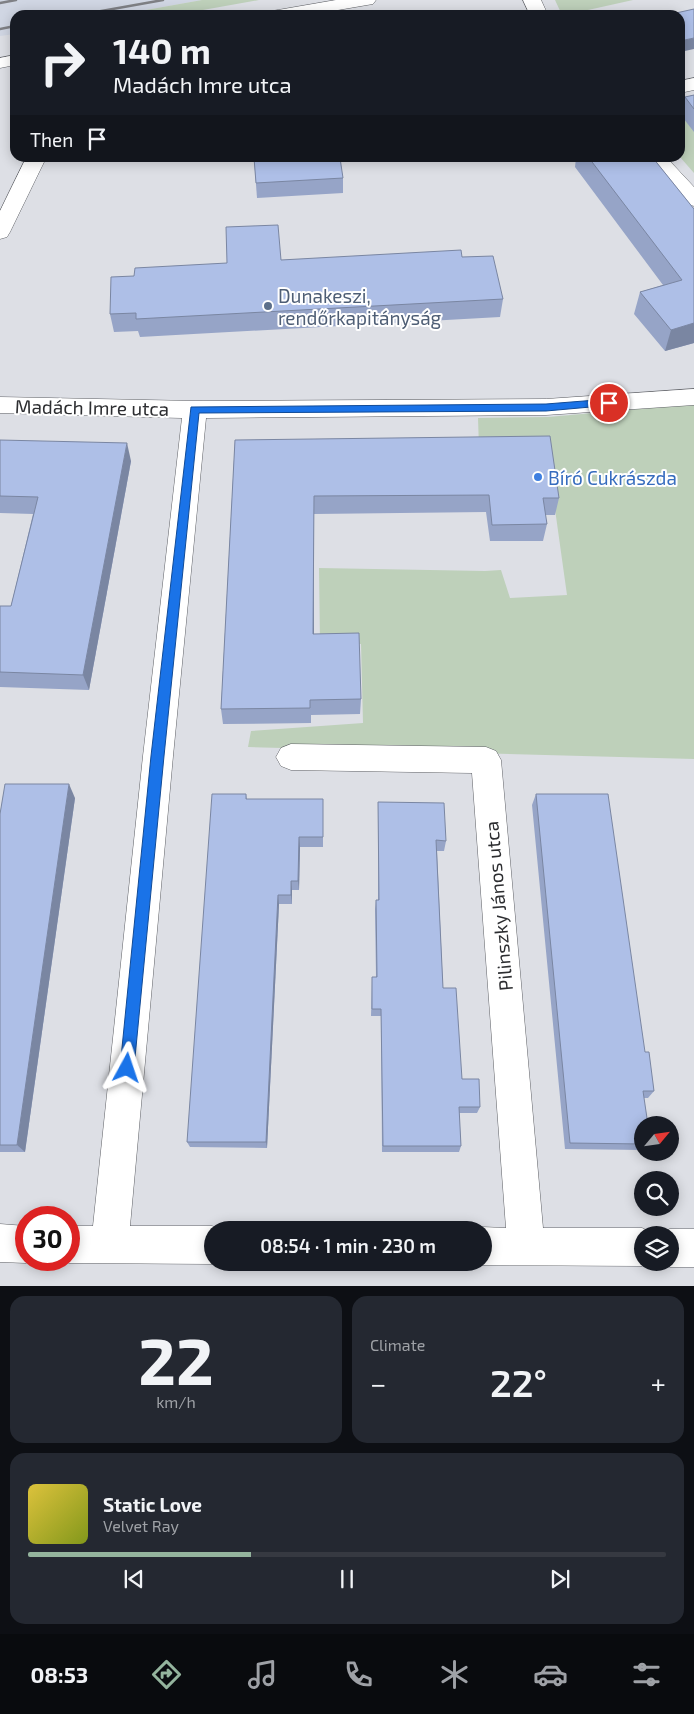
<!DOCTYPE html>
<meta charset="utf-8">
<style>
:root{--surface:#171b24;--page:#242831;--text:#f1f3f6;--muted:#9ea1a6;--line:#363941;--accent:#94b49d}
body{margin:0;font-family:"Exo 2",sans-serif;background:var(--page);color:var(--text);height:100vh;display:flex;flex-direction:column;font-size:19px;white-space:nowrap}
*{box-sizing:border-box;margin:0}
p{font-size:16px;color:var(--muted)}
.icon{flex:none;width:28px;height:28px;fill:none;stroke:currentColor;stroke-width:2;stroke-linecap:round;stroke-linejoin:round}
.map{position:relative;height:1286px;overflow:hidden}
.details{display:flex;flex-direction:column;gap:10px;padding:10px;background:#0d0f14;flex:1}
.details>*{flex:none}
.top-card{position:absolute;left:10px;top:10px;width:675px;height:152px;border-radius:15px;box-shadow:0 2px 12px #0003;background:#171b24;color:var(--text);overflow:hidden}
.needle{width:32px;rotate:61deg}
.tools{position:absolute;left:634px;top:1116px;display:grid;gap:10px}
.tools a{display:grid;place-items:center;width:45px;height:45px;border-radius:50%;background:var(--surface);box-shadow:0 2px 12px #0003;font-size:25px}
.speed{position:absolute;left:15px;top:1206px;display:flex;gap:10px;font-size:25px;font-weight:700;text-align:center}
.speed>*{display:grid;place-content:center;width:65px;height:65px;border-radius:50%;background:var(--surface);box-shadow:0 2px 12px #0003;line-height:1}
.speed .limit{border:8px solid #d22;background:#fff;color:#111}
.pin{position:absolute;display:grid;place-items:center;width:42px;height:42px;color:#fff;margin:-21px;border:2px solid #fff;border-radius:50%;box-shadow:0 1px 5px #0007}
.me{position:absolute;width:55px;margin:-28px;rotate:5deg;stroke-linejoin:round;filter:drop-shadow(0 0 4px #0008)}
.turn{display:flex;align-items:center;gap:18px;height:105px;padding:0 20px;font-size:22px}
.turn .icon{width:65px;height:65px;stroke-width:2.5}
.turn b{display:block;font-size:35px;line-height:42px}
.then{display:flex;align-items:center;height:48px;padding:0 20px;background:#0003;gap:10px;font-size:19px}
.big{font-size:38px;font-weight:600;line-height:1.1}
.details .tile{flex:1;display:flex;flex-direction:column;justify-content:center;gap:8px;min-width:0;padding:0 18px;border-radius:15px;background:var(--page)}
.details .dial{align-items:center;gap:0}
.dial b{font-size:65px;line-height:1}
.song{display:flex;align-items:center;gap:15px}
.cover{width:60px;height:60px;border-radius:8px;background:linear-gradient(135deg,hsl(50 70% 55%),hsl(70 70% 35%))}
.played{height:5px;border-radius:2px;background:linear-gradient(90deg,var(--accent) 35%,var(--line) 35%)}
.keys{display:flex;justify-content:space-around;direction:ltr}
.heat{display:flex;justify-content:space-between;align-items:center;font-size:28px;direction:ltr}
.details .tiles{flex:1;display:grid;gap:10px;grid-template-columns:1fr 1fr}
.tile:last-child{grid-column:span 2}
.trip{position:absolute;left:204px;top:1221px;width:288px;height:50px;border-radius:25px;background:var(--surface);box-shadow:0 2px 12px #0003;font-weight:600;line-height:50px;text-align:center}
.menu{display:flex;height:80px;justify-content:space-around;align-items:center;background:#090b0e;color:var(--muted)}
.menu .icon{width:35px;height:35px}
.menu .on{color:var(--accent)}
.menu b{font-size:22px;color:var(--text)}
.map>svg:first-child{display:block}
</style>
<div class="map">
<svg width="694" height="1287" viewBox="0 0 694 1287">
<rect width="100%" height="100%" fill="#dddfe5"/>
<path fill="#d0d6e3" d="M 0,0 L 202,0 L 118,15 L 15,15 L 15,34 L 0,36 Z"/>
<g fill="#bed0ba">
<path d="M 202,0 L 259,0 L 175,15 L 118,15 Z"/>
<path d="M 555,0 L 633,0 L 579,12 L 580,15 L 562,15 Z"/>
<path d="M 694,97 L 694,173 L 680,157 L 680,100 Z"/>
<path d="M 694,404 L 694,759 L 248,747 L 251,731 L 363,723 L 361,644 L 320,644 L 319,568 L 485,571 L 501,570 L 510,598 L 567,595 L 547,452 L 479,448 L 478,418 L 548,417 Z"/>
</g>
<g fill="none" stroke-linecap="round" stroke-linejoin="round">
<g stroke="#5f6166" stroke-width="1">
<g id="minor">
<path d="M 336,0 L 376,0 L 373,4 L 367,5 L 309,15 L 269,15 L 272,11 L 278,10 Z"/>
<path d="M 523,0 L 541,0 L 548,15 L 530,15 Z"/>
<path d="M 15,55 L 15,65 L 0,68 L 0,58 Z"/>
<path d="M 694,78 L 694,90 L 680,93 L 680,81 Z"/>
<path d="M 26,158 L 46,158 L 10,232 L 7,237 L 0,239 L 0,211 Z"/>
<path d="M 647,158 L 667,158 L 694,187 L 694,206 L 687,204 Z"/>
<path d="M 694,389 L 694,405 L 546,415 L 206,418 L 173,756 L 130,1226 L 212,1226 L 221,1230 L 212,1230 L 212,1262 L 215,1262 L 212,1264 L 69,1263 L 63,1260 L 69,1260 L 69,1226 L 93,1226 L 143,756 L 182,418 L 0,413 L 0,397 L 195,401 L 546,399 Z"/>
<path d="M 291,744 L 486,747 L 496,751 L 501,760 L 543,1228 L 642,1228 L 656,1235 L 642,1235 L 642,1262 L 649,1262 L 642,1266 L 482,1265 L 477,1262 L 482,1262 L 482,1230 L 476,1230 L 482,1227 L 506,1228 L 472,773 L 291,770 L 281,766 L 276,757 L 281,748 Z"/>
<path d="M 0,1224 L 26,1226 L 26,1260 L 32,1260 L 26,1263 L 0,1262 Z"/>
<path d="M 670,1229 L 694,1229 L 694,1267 L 670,1267 L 660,1262 L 670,1262 L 670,1235 L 657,1235 Z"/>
</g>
</g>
<use href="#minor" fill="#fff" fill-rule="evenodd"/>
<g stroke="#7f8085" stroke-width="2.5">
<path d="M 0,3 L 16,0"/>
<path d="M 79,15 L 163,0"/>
<path d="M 0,29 L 15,26"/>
</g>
</g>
<g fill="#96a4c7">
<path d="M 694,95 L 694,132 L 680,114 L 685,97 Z"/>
<path d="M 254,158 L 343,178 L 343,193 L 257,198 Z"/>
<path d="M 576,158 L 653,158 L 694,209 L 694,343 L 665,351 L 634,314 L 640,292 L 663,285 L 575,167 Z"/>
<path d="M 462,257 L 503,299 L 500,317 L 140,337 L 138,331 L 114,332 L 110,314 L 134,276 L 281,260 Z"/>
<path d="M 0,440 L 131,461 L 89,690 L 0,687 L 0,606 L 11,606 L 33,514 L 0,513 Z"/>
<path d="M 235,440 L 559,498 L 555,515 L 545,515 L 547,524 L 543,541 L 490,541 L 486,512 L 314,514 L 314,634 L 361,699 L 360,714 L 311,715 L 311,723 L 223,724 L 221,709 Z"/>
<path d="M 246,794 L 247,799 L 323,799 L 323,847 L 300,847 L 299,890 L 292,890 L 292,904 L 279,904 L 267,1148 L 190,1147 L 187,1142 Z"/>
<path d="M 536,794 L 645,1052 L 654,1091 L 648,1098 L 644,1098 L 642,1125 L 642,1150 L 565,1149 L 532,805 Z"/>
<path d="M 75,798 L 25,1152 L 0,1152 L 0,814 Z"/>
<path d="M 378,802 L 446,841 L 444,851 L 437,851 L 443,988 L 462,1079 L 480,1107 L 477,1113 L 459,1113 L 461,1146 L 459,1152 L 382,1152 L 381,1016 L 371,1016 L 372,977 L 376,977 L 375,909 L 376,900 L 378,900 Z"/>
</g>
<g fill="#7a86a2">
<path d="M 694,38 L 694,49 L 680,52 L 680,41 Z"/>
<path d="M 694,323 L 694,343 L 665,351 L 671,330 Z"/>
<path d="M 127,443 L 131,461 L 89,690 L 83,675 Z"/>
<path d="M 314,496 L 314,649 L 313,634 Z"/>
<path d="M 69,784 L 75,798 L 25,1152 L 17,1145 Z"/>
<path d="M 299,837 L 300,847 L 299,890 L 298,881 Z"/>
<path d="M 291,881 L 292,890 L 292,904 L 291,895 Z"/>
<path d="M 278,895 L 279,904 L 267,1148 L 266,1142 Z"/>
</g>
<g fill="#aebfe7" stroke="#7a86a2">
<path d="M 694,9 L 694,38 L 680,41 L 680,15 L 667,15 Z"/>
<path d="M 694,95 L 694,109 L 685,97 Z"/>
<path d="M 254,158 L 340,158 L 343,178 L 256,183 Z"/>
<path d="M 589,158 L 653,158 L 694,209 L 694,323 L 671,330 L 640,292 L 682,280 Z"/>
<path d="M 278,225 L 281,260 L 461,250 L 462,257 L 493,256 L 503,299 L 136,319 L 136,313 L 110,314 L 111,277 L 134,276 L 135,268 L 227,263 L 226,227 Z"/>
<path d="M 550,436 L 559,498 L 543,498 L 547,524 L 492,525 L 489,495 L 314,496 L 313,634 L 359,633 L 361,699 L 310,700 L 310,708 L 221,709 L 235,440 Z"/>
<path d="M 0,440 L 127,443 L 83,675 L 0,672 L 0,606 L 11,606 L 38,497 L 0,496 Z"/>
<path d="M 5,784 L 69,784 L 17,1145 L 0,1145 L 0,814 Z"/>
<path d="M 212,794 L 246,794 L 246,799 L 323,799 L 323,837 L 299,837 L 298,881 L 291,881 L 291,895 L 278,895 L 266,1142 L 187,1142 Z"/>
<path d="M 536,794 L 608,794 L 645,1052 L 649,1052 L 654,1091 L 643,1091 L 648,1125 L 642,1125 L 642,1144 L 570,1143 Z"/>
<path d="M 378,802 L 444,803 L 446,841 L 436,840 L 443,988 L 456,988 L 462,1079 L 479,1079 L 480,1107 L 459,1107 L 461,1146 L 383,1146 L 381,1009 L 372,1009 L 372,977 L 377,977 L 376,900 L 379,900 Z"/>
</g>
<path fill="#1a73e8" stroke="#114b97" d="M 609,399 L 613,400 L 613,405 L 546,411 L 199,413 L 164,756 L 134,1068 L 132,1073 L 127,1075 L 122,1073 L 120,1068 L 151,756 L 191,407 L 546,404 Z"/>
<circle fill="#5c6f8a" stroke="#fff" stroke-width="2" cx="268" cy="306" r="5"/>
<circle fill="#3f7fe0" stroke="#fff" stroke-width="2" cx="538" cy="477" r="5"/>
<g text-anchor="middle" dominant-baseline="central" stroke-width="4" stroke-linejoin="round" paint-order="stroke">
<g font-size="19" fill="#4e5e75" stroke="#fff" text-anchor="start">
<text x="278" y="295">Dunakeszi,<tspan x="278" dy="22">rendőrkapitányság</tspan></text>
</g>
<g font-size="19" fill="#2d2e31" stroke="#fff">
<text transform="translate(92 407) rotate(1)">Madách Imre utca</text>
<text transform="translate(498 906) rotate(-95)">Pilinszky János utca</text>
</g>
<g font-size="19" fill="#366cbe" stroke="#fff" text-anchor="start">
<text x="548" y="477">Bíró Cukrászda</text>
</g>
</g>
</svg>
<div class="tools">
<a><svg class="needle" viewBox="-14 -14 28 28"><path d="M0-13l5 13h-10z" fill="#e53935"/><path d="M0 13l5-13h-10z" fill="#9ea1a6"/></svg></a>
<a><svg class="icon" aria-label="search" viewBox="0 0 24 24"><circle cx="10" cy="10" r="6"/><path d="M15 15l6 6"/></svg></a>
<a><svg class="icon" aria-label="layers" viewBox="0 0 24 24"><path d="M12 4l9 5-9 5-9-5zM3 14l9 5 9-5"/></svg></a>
</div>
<div class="speed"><div class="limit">30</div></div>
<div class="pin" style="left:609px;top:403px;background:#d93025"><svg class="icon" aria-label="arrive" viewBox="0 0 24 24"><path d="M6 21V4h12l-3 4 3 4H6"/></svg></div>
<svg class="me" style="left:127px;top:1068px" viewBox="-20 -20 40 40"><path d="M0-17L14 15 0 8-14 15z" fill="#1a73e8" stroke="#fff" stroke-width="4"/></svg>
<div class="trip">08:54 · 1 min · 230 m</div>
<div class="top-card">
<div class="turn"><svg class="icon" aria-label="right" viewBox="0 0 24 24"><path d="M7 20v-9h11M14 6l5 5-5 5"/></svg><div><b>140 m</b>Madách Imre utca</div></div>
<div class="then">Then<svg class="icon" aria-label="arrive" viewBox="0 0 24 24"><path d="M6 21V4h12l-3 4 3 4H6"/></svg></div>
</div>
</div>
<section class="details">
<div class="tiles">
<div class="tile dial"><b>22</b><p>km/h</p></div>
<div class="tile"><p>Climate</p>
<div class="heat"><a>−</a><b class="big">22°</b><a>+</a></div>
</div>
<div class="tile">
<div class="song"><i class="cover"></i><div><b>Static Love</b><p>Velvet Ray</p></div></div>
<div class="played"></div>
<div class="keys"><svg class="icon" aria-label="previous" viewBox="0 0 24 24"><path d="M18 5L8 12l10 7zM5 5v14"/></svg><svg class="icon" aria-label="pause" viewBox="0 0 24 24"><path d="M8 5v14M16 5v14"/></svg><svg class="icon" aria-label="next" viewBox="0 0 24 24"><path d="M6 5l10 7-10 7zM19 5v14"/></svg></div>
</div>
</div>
</section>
<nav class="menu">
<b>08:53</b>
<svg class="icon on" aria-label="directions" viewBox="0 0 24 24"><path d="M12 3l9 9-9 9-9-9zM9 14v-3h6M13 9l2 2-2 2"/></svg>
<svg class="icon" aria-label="music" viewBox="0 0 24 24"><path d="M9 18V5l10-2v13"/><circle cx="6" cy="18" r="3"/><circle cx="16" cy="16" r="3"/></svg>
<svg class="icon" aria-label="phone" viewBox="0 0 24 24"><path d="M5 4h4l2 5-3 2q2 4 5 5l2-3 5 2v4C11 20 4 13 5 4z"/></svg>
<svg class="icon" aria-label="climate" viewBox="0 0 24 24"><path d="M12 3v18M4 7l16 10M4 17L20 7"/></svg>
<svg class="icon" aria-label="car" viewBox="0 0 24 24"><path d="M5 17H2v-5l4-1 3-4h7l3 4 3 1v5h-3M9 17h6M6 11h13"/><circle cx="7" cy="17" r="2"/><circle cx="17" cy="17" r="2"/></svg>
<svg class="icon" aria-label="filters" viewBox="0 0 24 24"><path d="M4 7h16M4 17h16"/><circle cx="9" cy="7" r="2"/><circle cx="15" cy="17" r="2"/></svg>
</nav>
